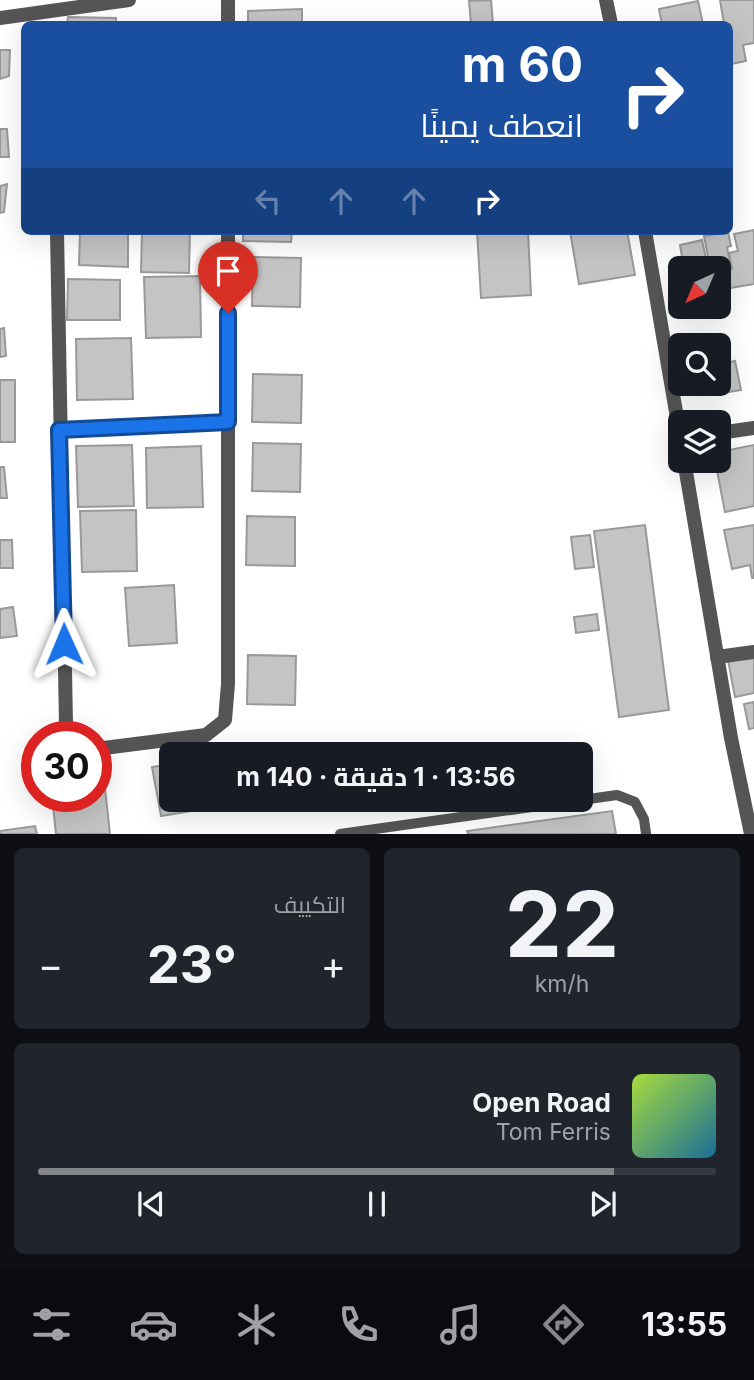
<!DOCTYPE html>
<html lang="ar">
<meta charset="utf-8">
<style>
:root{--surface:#171b24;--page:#20242c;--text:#f1f3f6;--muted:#9ea1a6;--line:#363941;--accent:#858687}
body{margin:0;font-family:Inter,Cairo,sans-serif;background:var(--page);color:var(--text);direction:rtl;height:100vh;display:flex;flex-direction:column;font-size:26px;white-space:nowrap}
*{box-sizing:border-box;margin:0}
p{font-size:23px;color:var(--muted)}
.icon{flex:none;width:38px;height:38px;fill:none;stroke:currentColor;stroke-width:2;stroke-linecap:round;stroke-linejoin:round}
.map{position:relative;height:834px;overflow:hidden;direction:ltr}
.panel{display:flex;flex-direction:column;gap:14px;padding:14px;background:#0d0f14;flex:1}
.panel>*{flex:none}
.guide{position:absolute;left:21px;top:21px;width:712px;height:214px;border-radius:10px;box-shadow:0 7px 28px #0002;direction:rtl;background:#1a4fa0;color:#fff;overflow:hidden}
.needle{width:46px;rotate:224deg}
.controls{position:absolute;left:668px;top:256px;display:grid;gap:14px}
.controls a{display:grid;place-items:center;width:63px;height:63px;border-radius:10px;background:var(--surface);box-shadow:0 7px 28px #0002;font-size:35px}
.speed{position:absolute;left:21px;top:721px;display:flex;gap:14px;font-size:35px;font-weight:700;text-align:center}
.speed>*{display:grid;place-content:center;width:91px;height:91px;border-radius:50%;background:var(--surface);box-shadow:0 7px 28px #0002;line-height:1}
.speed .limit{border:10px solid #d22;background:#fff;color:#111}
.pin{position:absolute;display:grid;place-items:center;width:60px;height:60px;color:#fff;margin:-72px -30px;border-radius:50% 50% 50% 0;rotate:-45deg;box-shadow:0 0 7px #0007}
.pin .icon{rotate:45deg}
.me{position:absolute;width:77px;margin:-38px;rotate:359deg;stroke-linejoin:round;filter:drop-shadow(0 0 5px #0008)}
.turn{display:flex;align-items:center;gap:24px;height:147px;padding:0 35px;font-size:32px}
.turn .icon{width:91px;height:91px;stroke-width:2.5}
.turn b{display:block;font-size:49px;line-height:60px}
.lanes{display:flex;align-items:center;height:66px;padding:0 35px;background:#0003;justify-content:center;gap:35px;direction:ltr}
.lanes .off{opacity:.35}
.big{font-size:52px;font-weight:700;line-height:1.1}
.panel .tile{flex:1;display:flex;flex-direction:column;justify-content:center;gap:10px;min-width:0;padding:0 24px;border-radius:10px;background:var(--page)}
.panel .dial{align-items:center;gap:0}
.dial b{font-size:91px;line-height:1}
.song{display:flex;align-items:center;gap:21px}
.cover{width:84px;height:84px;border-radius:10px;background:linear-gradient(135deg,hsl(80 70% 55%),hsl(200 70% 35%))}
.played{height:7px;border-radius:4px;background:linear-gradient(90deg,var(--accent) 85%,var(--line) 85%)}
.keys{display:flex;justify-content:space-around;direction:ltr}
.heat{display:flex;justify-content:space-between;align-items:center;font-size:38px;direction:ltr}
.panel .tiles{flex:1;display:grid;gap:14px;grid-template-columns:1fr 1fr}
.tile:last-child{grid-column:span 2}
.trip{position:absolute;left:159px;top:742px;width:434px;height:70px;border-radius:10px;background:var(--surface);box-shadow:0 7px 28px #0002;font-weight:700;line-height:70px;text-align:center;direction:rtl}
.dock{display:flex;height:112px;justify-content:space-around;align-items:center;background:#090b0e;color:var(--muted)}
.dock .icon{width:49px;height:49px}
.dock .selected{color:var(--accent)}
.dock b{font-size:32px;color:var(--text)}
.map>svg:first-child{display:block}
</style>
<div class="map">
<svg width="754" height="834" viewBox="0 0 754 834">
<rect width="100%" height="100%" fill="#fff"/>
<g fill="#c4c4c4" stroke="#999" stroke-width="2">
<path d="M 491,0 L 493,24 L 471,24 L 469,1 Z"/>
<path d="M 720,0 L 754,0 L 754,43 L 743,45 L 746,61 L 731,64 L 730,24 L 724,24 Z"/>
<path d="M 698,1 L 703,24 L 662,24 L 659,9 Z"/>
<path d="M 302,9 L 302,24 L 248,24 L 248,11 Z"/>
<path d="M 68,17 L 116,18 L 116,24 L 67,24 Z"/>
<path d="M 0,50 L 10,50 L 9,76 L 0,79 Z"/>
<path d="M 0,129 L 7,129 L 9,157 L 0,157 Z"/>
<path d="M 7,184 L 4,212 L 0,213 L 0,186 Z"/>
<path d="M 754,230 L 754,284 L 724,289 L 721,271 L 732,269 L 729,253 L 738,251 L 734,234 Z"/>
<path d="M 80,231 L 128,231 L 128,267 L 79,265 Z"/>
<path d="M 142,231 L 190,231 L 189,273 L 141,272 Z"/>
<path d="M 243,231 L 292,231 L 291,242 L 243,241 Z"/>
<path d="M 477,231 L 528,231 L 531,295 L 481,298 Z"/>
<path d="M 570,231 L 627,231 L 635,275 L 579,284 Z"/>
<path d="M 728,232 L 731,246 L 727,247 L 730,263 L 710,267 L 704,236 Z"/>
<path d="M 702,240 L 708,268 L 684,268 L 680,245 Z"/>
<path d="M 253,257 L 301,258 L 300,307 L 252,306 Z"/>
<path d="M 200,276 L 201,337 L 146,338 L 144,277 Z"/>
<path d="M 68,279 L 120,280 L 120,320 L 67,320 Z"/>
<path d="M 4,328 L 6,356 L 0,357 L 0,329 Z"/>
<path d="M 131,338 L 133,399 L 77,400 L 76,339 Z"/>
<path d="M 735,361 L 741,390 L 723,393 L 719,364 Z"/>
<path d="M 253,374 L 302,375 L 301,423 L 252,422 Z"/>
<rect x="0" y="380" width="15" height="62"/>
<path d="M 697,383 L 715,383 L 716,392 L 699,395 Z"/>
<path d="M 253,443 L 301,444 L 300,492 L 252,491 Z"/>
<path d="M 132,445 L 134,506 L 78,507 L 76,446 Z"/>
<path d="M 754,445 L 754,506 L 725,512 L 715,460 L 719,460 L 719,452 Z"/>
<path d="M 201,446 L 203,507 L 147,508 L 146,448 Z"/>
<path d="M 0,467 L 4,467 L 7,498 L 0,498 Z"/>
<path d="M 136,510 L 137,571 L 82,572 L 80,511 Z"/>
<path d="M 247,516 L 295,517 L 295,566 L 246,565 Z"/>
<path d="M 645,525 L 669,710 L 619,717 L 594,531 Z"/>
<path d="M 754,525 L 754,578 L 752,578 L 750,565 L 732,569 L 724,530 Z"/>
<path d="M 590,535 L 594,567 L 575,569 L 571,537 Z"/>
<path d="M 0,540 L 12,540 L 13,568 L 0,568 Z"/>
<path d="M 174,585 L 177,643 L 129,646 L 125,588 Z"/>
<path d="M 13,607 L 17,636 L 0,638 L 0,609 Z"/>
<path d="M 597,614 L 599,630 L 576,633 L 574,617 Z"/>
<path d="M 248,655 L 296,656 L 295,705 L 247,704 Z"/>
<path d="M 754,656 L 754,693 L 735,697 L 728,660 Z"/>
<path d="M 754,702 L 754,728 L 749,729 L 744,704 Z"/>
<path d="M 102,761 L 110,834 L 56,834 L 52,796 L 96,796 L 96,762 Z"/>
<path d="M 172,764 L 172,800 L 190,800 L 192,811 L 161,816 L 152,767 Z"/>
<path d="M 612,811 L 616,834 L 468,834 L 467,831 Z"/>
<path d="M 35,826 L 37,834 L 0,834 L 0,831 Z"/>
</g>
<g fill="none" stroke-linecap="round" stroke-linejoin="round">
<path stroke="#555" stroke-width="10" d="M 340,834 L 617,795 L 635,802 L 644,819 L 646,834"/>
<g stroke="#555" stroke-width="14">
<path d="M 228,0 L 228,24"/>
<path d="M 606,0 L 611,24"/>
<path d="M 0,18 L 129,0"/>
<path d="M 57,231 L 66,724 L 72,737"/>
<path d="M 645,231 L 681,441"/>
<path d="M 59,430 L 228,422"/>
<path d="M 719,433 L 754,428"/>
<path d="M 684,460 L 731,738 L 751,834"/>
<path d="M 717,657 L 754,652"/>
<path d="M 96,749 L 206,735 L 225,720 L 228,684 L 228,231"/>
</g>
</g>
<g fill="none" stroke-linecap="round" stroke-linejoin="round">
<g stroke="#114b97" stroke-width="18">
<path id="route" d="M 64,644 L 59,430 L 228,422 L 228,313"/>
</g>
<use href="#route" stroke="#1a73e8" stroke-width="12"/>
</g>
</svg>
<div class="controls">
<a><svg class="needle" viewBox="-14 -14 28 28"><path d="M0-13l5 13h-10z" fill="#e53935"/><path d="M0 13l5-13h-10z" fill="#9ea1a6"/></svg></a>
<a><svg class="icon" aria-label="search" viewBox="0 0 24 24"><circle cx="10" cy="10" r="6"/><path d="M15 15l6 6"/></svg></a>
<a><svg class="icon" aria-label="layers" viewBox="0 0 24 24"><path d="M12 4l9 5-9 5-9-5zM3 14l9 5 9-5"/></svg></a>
</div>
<div class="speed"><div class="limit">30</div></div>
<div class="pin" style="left:228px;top:313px;background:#d93025"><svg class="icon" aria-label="arrive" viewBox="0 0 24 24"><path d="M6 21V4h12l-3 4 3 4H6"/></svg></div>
<svg class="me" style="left:64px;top:644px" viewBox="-20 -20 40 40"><path d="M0-17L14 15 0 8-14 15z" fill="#1a73e8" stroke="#fff" stroke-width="4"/></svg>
<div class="trip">13:56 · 1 دقيقة · 140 m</div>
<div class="guide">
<div class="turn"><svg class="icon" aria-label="right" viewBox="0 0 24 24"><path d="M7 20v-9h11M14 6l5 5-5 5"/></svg><div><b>60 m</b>انعطف يمينًا</div></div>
<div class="lanes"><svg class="icon off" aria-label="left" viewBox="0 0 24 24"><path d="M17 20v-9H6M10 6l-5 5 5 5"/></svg><svg class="icon off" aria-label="ahead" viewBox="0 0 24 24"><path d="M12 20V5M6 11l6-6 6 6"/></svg><svg class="icon off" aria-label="ahead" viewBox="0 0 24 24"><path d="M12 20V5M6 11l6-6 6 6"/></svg><svg class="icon" aria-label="right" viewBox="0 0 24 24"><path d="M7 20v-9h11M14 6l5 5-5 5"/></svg></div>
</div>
</div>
<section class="panel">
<div class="tiles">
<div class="tile dial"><b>22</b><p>km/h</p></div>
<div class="tile"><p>التكييف</p>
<div class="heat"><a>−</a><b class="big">23°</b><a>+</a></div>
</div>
<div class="tile">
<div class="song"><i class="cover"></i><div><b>Open Road</b><p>Tom Ferris</p></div></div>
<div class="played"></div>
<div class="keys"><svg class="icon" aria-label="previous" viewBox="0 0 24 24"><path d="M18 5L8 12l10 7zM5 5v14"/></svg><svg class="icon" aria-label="pause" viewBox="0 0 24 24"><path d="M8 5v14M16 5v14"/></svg><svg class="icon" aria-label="next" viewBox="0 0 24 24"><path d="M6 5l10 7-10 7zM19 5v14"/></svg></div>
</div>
</div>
</section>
<nav class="dock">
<b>13:55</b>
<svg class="icon selected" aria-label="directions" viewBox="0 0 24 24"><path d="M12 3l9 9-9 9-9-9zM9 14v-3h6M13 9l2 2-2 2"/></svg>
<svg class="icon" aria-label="music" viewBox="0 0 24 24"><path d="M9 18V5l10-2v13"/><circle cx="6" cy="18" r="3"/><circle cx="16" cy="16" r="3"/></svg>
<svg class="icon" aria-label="phone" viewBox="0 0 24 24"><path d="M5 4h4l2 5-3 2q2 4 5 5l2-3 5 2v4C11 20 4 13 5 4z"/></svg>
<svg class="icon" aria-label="climate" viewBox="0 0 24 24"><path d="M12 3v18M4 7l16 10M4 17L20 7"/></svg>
<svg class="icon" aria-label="car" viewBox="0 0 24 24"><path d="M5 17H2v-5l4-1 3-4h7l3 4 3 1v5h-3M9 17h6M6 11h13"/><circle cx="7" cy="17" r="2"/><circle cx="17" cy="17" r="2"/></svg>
<svg class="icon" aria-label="filters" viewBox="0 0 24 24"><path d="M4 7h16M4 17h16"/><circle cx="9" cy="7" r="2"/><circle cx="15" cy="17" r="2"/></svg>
</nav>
